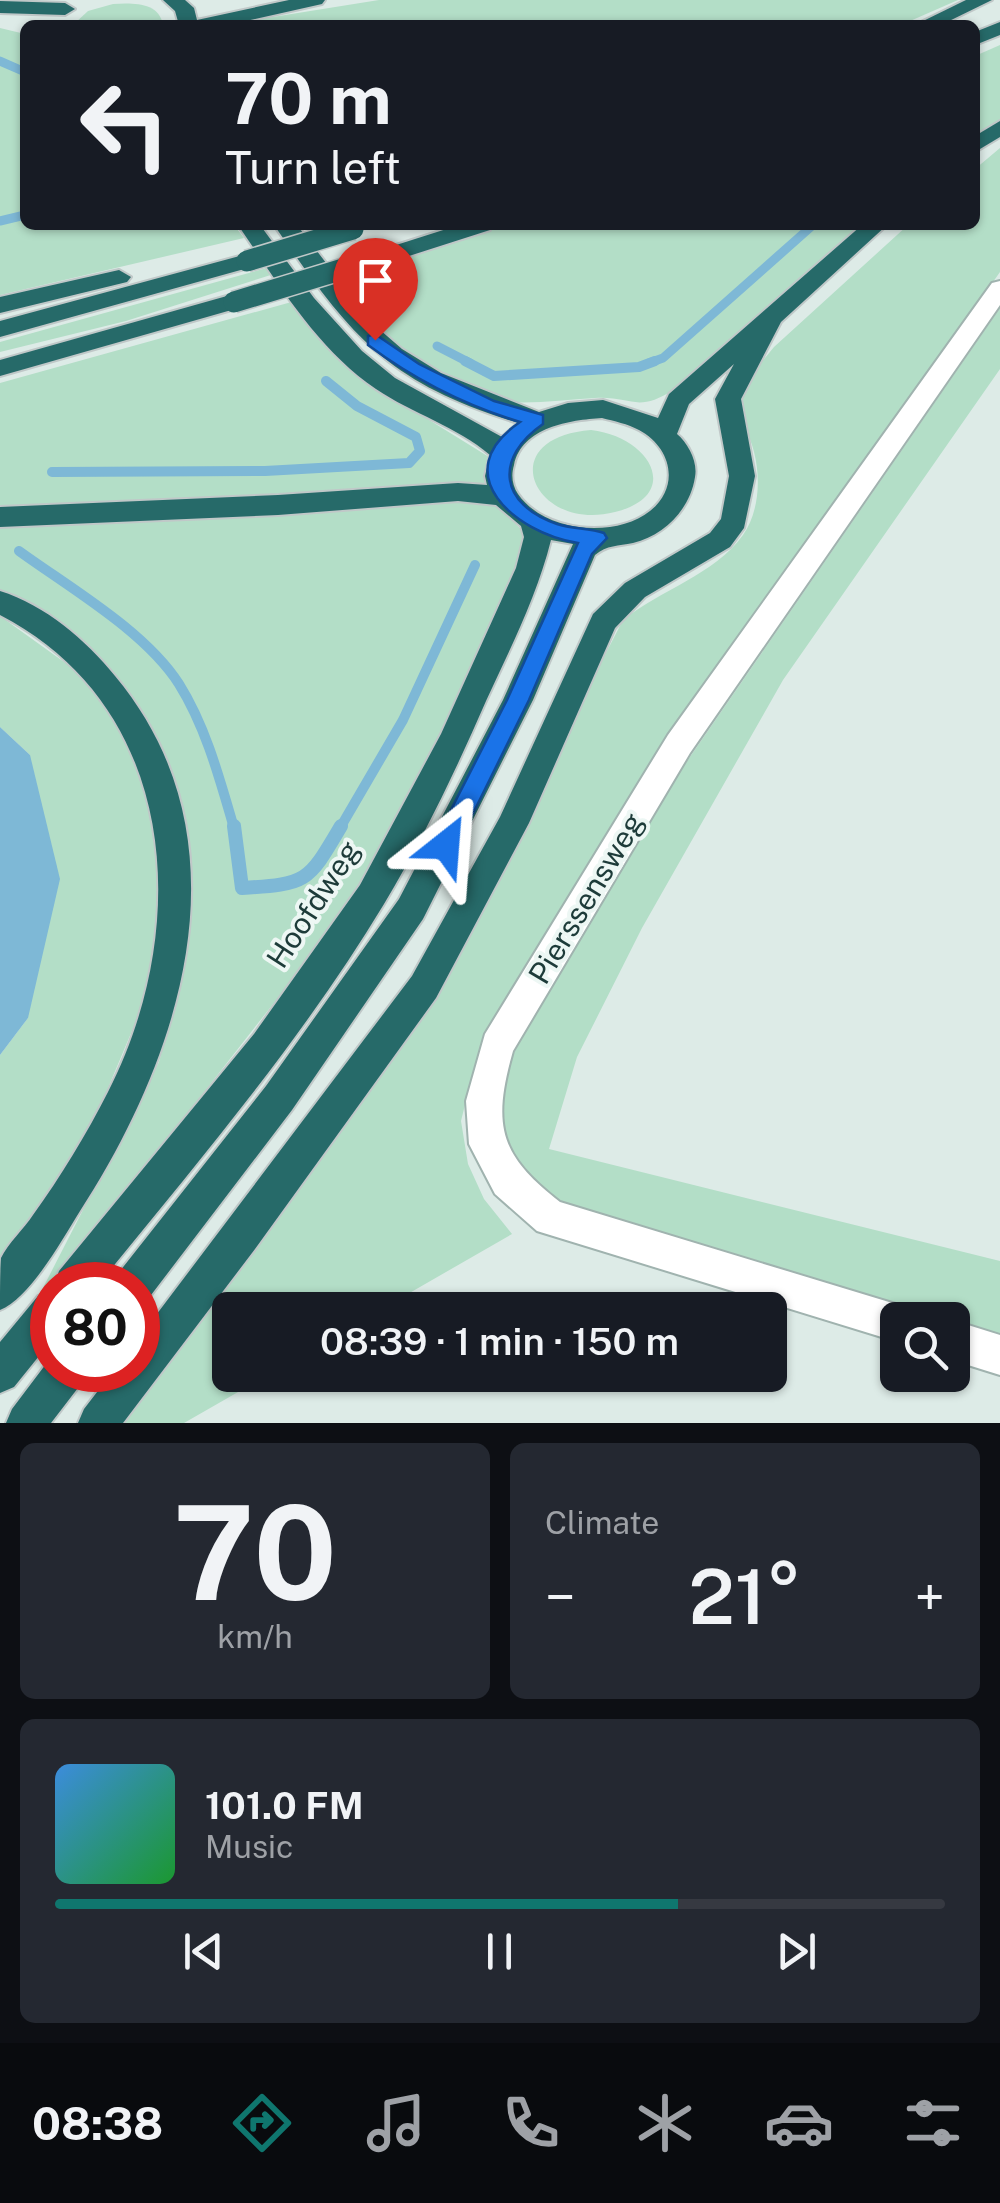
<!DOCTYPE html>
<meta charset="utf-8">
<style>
:root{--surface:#171b24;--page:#242831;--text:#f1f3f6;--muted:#9ea1a6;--line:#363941;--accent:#0f766e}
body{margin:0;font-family:"Public Sans",sans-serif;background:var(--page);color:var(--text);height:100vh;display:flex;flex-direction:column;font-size:38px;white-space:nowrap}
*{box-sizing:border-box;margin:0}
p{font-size:32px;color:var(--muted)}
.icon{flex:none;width:55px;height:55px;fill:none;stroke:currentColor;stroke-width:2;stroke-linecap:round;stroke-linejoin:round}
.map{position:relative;height:1423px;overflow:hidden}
.drawer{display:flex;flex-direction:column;gap:20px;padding:20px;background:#0d0f14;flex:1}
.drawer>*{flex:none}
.hud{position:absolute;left:20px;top:20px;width:960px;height:210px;border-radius:15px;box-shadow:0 2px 8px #0004;background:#171b24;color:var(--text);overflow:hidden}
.buttons{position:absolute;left:880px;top:1302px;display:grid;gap:20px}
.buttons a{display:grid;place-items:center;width:90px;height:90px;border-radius:15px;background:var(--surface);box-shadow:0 2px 8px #0004;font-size:50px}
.speed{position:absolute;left:30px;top:1262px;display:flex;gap:20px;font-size:50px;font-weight:700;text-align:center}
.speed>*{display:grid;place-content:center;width:130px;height:130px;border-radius:50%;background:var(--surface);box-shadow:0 2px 8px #0004;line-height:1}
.speed .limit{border:15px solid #d22;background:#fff;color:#111}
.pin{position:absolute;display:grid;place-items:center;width:85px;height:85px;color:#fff;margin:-102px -42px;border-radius:50% 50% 50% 0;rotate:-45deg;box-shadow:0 0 10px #0007}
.pin .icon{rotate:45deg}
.me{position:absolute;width:110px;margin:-55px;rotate:28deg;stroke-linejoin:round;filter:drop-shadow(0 0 8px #0008)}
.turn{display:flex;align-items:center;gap:35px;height:210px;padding:0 40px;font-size:45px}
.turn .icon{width:130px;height:130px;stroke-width:2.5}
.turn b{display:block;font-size:70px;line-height:85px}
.big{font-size:75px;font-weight:600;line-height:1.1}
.drawer .card{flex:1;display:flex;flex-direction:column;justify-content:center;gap:15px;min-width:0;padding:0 35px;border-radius:15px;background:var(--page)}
.drawer .dial{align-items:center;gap:0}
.dial b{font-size:130px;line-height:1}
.song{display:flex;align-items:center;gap:30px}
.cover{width:120px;height:120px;border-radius:15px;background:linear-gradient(135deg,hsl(210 70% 55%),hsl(130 70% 35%))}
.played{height:10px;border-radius:5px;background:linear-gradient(90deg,var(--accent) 70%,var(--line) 70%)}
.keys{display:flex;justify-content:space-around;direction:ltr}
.heat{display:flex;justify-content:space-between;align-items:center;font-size:55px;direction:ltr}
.drawer .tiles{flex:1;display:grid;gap:20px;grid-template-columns:1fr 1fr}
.card:last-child{grid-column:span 2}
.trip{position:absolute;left:212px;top:1292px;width:575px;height:100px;border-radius:15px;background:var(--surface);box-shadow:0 2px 8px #0004;font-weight:600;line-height:100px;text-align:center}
.tab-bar{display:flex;height:160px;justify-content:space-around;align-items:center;background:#090b0e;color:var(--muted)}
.tab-bar .icon{width:70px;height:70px}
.tab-bar .selected{color:var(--accent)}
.tab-bar b{font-size:45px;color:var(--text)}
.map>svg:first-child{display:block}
</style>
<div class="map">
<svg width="1000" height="1423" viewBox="0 0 1000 1423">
<rect width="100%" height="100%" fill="#ddebe7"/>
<g fill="#b3dec7">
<path d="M 379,0 L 958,0 L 901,25 L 222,25 Z"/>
<path d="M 113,4 C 133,3 159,2 163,25 L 73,25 L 88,11 Z"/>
<path d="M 0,28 L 25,34 L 25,225 L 234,225 L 244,238 L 0,295 Z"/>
<path d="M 1000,45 L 1000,119 L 975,138 L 975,56 Z"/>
<path d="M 1000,148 L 1000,272 L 644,777 L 475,1064 L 461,1121 L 468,1164 L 484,1199 L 512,1234 L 380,1310 L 230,1310 L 230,1375 L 268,1375 L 184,1423 L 117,1423 L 420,1012 L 623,620 C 660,590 714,575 743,535 C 759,512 761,479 754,452 C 750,434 738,419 742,400 C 745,379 761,363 774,347 L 908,225 L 975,225 L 975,169 Z"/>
<path d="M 500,225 L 866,225 L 675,389 C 636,414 633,396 595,398 C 562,400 529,405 496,401 C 484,399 472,392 461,386 C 400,356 376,330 333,280 Z"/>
<path d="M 270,267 L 274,274 L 126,321 L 0,352 L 0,342 Z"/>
<path d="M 295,301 L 371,384 L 489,457 L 484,484 L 0,507 L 0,383 Z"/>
<path d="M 1000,308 L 1000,369 L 783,680 L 642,928 L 577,1057 L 549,1149 L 1000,1261 L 1000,1347 L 953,1332 L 952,1320 L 915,1320 L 553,1206 L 498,1154 L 504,1070 L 654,809 Z"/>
<path d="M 591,430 C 651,437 683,495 615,512 C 534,533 491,438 591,430 Z"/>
<path d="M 469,499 L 498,507 L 523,531 L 518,567 L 450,725 L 349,907 L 28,1317 L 159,1062 L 188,949 L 188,847 L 162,754 L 0,596 L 0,524 Z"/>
<path d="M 0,616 L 85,677 L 135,745 L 160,839 L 155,976 L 90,1131 L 0,1262 L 0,1055 L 28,1018 L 30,755 L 0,727 Z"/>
</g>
<path fill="#7eb8d6" d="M 0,727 L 30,755 L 60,879 L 28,1018 L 0,1055 Z"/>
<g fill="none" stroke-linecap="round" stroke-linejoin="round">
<g stroke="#7eb8d6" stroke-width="9">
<path d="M 0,61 L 25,72"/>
<path d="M 0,221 L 25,215"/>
<path d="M 437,346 L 470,363"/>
<path d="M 649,363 L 663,358 L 813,225"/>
</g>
<g stroke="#7eb8d6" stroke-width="10">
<path d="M 465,361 L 494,376 L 639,367 L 655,361"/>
<path d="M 52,472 L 265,471 L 409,463 L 420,451 L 416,437 L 357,406 L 326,381"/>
<path d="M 19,551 C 70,588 145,631 179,684 C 206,727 220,780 234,828"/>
<path d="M 340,828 L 403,720 L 475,565"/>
</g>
<path stroke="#7eb8d6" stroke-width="14" d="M 234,826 L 242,888 C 308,884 308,882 341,826"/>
<g stroke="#a0b3af" stroke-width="4">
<g id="street">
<path d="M 1000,281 L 1000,305 L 690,753 L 513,1051 C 492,1125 499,1155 560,1202 L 912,1309 L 916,1320 L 898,1320 L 898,1342 L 537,1231 L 495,1194 L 469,1144 L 466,1101 L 485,1034 L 668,735 L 992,283 Z"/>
<path d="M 952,1320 L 1000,1335 L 1000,1375 L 952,1360 Z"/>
</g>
</g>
<g stroke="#c0c8c8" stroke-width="4">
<g id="highway">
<path d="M 163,0 L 185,0 L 194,8 L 197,20 L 289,0 L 325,0 L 322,4 L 228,25 L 179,25 L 175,11 Z"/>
<path d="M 966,0 L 992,0 L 941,25 L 915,25 Z"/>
<path d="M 0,1 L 65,3 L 75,9 L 65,15 L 0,13 Z"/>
<path d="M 1000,22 L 1000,35 L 975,45 L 975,32 Z"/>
<path d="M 1000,121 L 1000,137 L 975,152 L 975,136 Z"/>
<path d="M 238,225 L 260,225 L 314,298 L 362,351 L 395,378 L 502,437 L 518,423 C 385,382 350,335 274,225 L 297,225 L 372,323 L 402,349 L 441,373 L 539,412 L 568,403 L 603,400 L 658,418 L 669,394 L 862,225 L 887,225 L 781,322 L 741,399 L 755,476 L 744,528 L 730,547 L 645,597 L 615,628 L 529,823 L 436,998 L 255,1249 L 123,1423 L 78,1423 L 84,1409 L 114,1370 L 138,1370 L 138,1339 L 412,976 L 500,817 L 593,614 L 625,583 L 710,533 L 721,519 L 729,476 L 715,399 L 734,364 L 689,404 L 677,434 C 688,443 698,462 695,477 C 690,509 665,535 633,543 C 618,546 607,545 595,555 L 533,700 L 423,919 L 292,1110 L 148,1299 L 138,1303 L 138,1285 L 115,1285 L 120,1271 L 266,1086 L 399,899 L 503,700 L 573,544 L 551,540 C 537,596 510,649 486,701 C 456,770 423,839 384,904 C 302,1040 198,1162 98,1285 L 54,1285 L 59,1271 L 254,1034 L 360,885 L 441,734 L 516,568 L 524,537 L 521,526 L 496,505 L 458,501 L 278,515 L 0,527 L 0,507 L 278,495 L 458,483 L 487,485 L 485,476 L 490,455 C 456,426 413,414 376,389 C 317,349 278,283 238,225 ZM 602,418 C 614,421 628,424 639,430 C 671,447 681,486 650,511 C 615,539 544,532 518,494 C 512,485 511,475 514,465 C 522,427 570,420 602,418 Z"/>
<path d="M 459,225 L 493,225 L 490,230 L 384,264 L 368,264 L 364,259 L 368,254 Z"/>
<path d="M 247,254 L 255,256 L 259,261 L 255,266 L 0,337 L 0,321 Z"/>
<path d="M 119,270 L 131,277 L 127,282 L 0,313 L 0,297 Z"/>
<path d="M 234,294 L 246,302 L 242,307 L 0,376 L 0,360 Z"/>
<path d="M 0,591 C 45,605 86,640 115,676 C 251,839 183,1052 80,1211 C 62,1240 30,1298 0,1310 C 0,1296 0,1271 1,1258 C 8,1243 24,1229 33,1215 C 61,1176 86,1135 108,1092 C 192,928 180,708 0,615 Z"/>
<path d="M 52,1290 L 52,1340 L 14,1387 L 0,1393 L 0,1342 L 38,1296 Z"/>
<path d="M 52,1356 L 52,1370 L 87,1370 L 81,1384 L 51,1423 L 6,1423 L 12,1409 Z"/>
</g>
</g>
<use href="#street" fill="#fff" fill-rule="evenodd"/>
<use href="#highway" fill="#266a69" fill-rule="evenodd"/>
<g stroke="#c0c8c8" stroke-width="24" stroke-linecap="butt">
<g id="highway-bridge">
<path d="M 247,261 L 353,229"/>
<path d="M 234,302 L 376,259"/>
</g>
</g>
<use href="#highway-bridge" stroke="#266a69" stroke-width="21"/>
</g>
<path fill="#1a73e8" stroke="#114b97" stroke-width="2.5" d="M 375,334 L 419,364 L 494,401 L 543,415 L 543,424 C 494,458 499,504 557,524 C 572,529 589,528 604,533 L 607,538 L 592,554 L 529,700 L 454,852 L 446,855 L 437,852 L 433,845 L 507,700 L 578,543 C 515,533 445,473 520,422 C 464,405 415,380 368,345 L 368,336 Z"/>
<g text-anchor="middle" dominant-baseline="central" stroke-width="8" stroke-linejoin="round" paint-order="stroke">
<g font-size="30" fill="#1d3b39" stroke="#edf7f4">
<text transform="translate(586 898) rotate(-59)">Pierssensweg</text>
<text transform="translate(313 904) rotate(-57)">Hoofdweg</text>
</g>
</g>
</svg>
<div class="buttons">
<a><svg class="icon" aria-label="search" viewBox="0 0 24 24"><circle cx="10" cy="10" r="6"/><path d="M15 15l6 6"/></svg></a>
</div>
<div class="speed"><div class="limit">80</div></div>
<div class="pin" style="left:375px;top:340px;background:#d93025"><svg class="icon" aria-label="arrive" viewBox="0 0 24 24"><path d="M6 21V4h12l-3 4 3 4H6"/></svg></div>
<svg class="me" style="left:446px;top:845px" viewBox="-20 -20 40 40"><path d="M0-17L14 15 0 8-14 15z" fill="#1a73e8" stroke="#fff" stroke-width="4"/></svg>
<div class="trip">08:39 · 1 min · 150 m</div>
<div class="hud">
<div class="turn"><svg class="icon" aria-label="left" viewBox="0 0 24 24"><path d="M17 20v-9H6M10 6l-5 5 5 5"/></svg><div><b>70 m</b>Turn left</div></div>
</div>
</div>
<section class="drawer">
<div class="tiles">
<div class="card dial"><b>70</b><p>km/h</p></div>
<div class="card"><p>Climate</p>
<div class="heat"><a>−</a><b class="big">21°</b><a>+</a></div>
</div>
<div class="card">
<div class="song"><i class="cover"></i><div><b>101.0 FM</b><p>Music</p></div></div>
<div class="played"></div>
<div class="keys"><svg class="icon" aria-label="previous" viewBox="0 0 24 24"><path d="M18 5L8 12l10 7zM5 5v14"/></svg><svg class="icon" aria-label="pause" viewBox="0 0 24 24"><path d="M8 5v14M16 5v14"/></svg><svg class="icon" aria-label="next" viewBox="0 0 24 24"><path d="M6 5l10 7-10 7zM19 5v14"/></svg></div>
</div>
</div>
</section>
<nav class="tab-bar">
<b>08:38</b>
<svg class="icon selected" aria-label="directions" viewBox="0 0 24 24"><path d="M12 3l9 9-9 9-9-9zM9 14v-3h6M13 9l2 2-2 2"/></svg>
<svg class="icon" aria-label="music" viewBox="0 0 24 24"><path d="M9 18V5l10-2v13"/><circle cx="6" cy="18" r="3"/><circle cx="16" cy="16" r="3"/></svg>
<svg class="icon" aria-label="phone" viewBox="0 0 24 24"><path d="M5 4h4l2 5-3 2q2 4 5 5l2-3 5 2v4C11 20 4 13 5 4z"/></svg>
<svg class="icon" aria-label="climate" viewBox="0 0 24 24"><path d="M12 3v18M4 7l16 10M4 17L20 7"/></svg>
<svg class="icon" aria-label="car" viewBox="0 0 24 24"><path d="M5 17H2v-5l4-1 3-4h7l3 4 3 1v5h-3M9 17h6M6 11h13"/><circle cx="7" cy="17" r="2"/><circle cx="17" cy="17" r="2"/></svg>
<svg class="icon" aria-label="filters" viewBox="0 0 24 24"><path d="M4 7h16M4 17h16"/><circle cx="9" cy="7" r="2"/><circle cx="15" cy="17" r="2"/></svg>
</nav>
